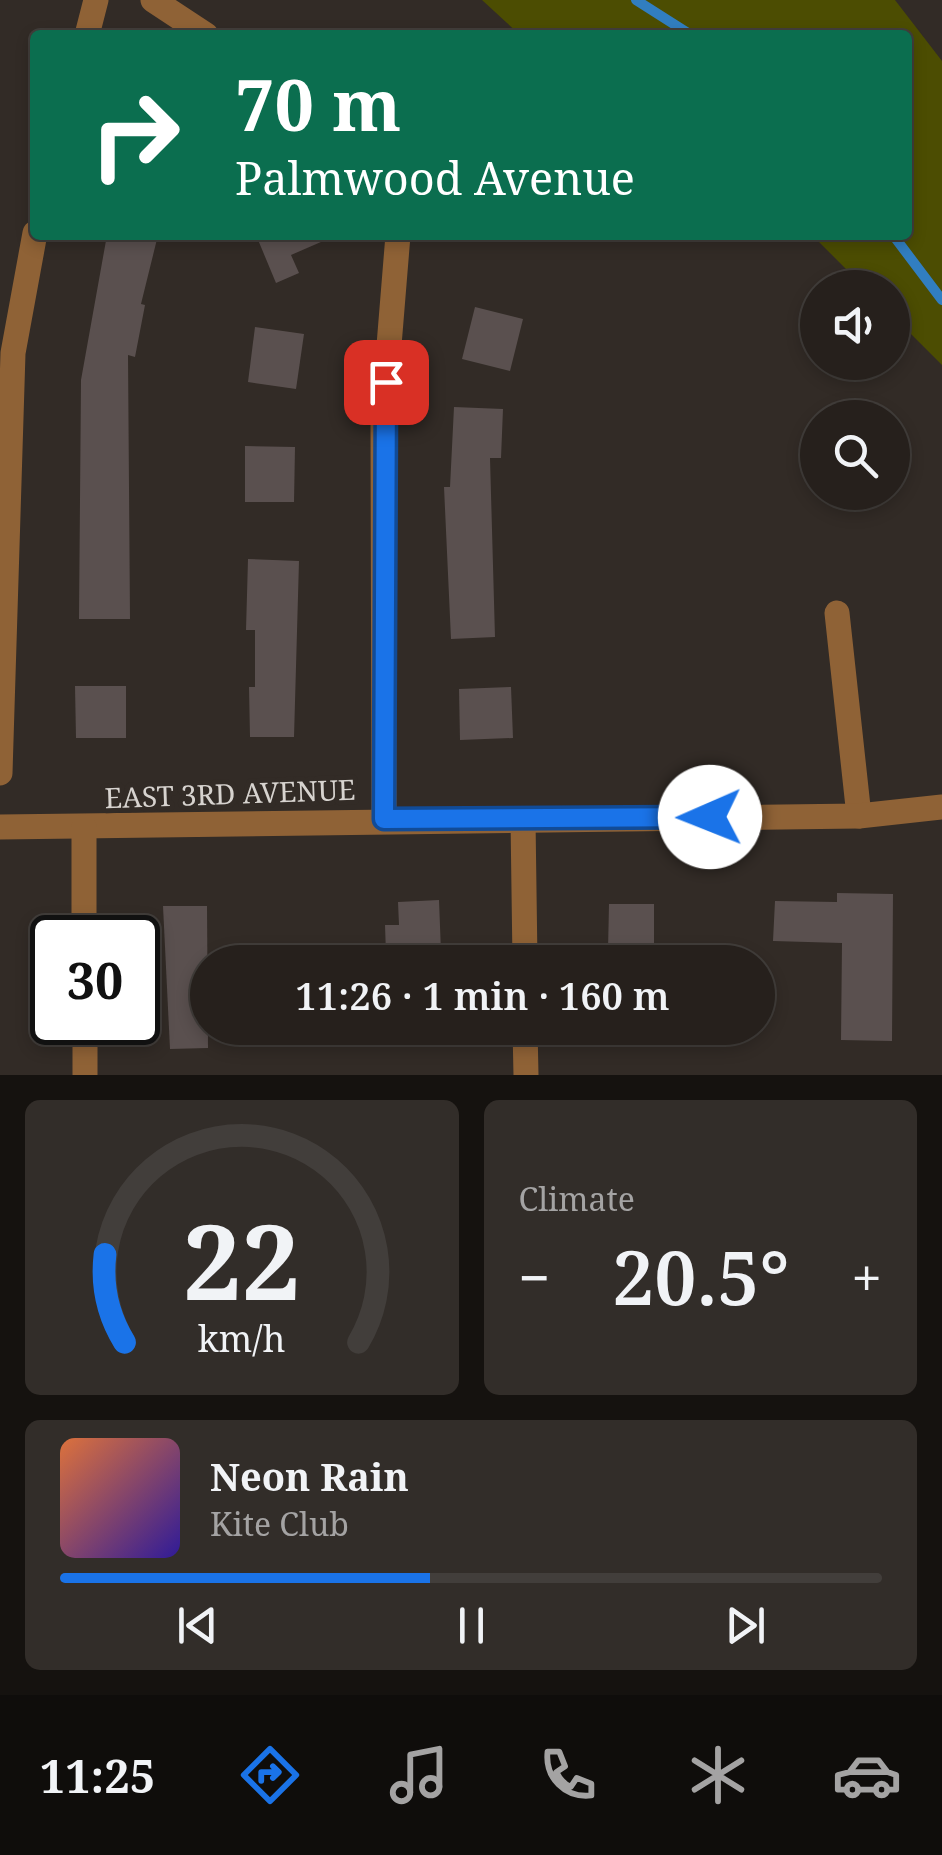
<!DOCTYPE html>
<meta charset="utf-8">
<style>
:root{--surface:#26201c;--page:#322d29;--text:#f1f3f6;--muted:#a4a3a3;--line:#423e3b;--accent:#1a73e8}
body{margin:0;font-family:"Noto Serif",serif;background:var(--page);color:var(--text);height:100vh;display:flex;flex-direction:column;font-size:38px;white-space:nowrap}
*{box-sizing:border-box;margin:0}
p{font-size:32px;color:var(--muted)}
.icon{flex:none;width:55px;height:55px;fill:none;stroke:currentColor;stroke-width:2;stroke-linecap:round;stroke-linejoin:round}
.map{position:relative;height:1075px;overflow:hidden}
.panel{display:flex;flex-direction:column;gap:25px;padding:25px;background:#15120f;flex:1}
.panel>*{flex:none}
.banner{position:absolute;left:30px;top:30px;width:882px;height:210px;border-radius:10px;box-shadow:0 5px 15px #0003,0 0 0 2px var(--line);background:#0b6e4f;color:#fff;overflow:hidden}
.tools{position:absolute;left:800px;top:270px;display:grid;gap:20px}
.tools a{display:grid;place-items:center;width:110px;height:110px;border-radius:50%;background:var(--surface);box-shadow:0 5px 15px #0003,0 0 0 2px var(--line);font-size:50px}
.speed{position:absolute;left:30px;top:915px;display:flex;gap:20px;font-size:50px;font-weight:700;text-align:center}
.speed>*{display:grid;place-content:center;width:130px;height:130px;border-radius:50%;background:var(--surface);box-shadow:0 5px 15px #0003,0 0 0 2px var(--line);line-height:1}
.speed .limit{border:5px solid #111;border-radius:15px;background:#fff;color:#111}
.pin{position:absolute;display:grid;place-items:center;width:85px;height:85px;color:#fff;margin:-42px;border-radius:20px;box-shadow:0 5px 15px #0006}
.me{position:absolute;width:110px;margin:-55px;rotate:269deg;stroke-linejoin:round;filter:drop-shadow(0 0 8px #0008)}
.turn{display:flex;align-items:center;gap:35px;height:210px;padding:0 40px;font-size:45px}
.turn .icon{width:130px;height:130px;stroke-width:2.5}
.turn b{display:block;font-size:70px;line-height:85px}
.big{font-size:75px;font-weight:600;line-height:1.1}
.panel .tile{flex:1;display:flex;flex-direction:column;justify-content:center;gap:15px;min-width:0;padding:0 35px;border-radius:15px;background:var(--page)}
.panel .dial{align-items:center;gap:0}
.dial svg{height:260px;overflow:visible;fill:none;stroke:var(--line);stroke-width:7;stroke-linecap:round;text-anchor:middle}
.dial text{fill:var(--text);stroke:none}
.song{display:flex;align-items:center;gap:30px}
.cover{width:120px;height:120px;border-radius:15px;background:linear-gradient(135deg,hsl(20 70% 55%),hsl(250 70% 35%))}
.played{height:10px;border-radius:5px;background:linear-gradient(90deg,var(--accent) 45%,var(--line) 45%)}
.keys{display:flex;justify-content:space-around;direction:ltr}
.heat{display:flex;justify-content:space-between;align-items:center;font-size:55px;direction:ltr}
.panel .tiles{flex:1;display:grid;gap:25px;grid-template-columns:1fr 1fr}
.tile:last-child{grid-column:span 2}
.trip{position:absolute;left:190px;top:945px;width:585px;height:100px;border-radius:50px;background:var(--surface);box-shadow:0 5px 15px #0003,0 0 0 2px var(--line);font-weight:600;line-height:100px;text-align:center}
.dock{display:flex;height:160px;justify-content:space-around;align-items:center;background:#0f0d0b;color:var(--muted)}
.dock .icon{width:70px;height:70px}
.dock .selected{color:var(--accent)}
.dock b{font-size:45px;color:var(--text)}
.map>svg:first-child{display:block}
</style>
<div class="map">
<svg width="942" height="1075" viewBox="0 0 942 1075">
<rect width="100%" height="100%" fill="#322b26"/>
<path fill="#4c4d02" d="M 482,0 L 895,0 L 942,61 L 942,365 L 893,316 L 892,288 L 864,287 L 812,235 L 908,235 L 908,35 L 520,35 Z"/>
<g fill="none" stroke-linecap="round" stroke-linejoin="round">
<g stroke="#317ec0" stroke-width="10">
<path d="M 636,0 L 691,35"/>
<path d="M 893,235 L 942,300"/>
</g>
</g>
<g fill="#5a504f">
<path d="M 107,235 L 158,235 L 141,304 L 145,305 L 135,357 L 128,355 L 130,619 L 79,619 L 81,380 Z"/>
<path d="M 256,235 L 337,235 L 291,255 L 299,273 L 276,283 Z"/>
<path d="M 475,307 L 523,319 L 510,371 L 462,359 Z"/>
<path d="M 255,327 L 304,334 L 296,389 L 248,382 Z"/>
<path d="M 454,407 L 503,409 L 501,458 L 490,458 L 495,637 L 451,639 L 444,487 L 450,487 Z"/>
<path d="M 245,446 L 295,447 L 294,502 L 245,502 Z"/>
<path d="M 248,559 L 299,561 L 294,737 L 250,737 L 249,687 L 255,687 L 255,630 L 246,630 Z"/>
<path d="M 75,686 L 126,686 L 126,738 L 76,738 Z"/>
<path d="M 511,687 L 513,738 L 460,740 L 459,689 Z"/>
<path d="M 837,893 L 893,894 L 892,1041 L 841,1040 L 842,943 L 773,941 L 775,901 L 837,902 Z"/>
<path d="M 439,900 L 441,952 L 386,954 L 385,925 L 399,925 L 398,902 Z"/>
<path d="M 609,904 L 654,904 L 654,951 L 608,951 Z"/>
<path d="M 163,906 L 207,906 L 208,1048 L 170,1049 Z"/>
</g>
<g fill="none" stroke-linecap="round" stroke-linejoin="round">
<g stroke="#8f6236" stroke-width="25">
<path d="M 153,0 L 206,35"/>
<path d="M 87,35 L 96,0"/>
<path d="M 837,613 L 859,816"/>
<path d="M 0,773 L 13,353 L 35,233"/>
<path d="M 384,819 L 383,419 L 398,235"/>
<path d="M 523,819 L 525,962"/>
<path d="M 0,827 L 859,816 L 942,807"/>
<path d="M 84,827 L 84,938"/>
<path d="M 85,1022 L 85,1075"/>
<path d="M 525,1028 L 526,1075"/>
</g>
</g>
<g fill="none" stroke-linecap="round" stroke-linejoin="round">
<g stroke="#114b97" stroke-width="25">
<path id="route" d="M 386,382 L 384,819 L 710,817"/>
</g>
<use href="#route" stroke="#1a73e8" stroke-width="18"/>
</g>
<g text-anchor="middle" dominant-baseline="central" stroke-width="10" stroke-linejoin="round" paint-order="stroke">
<g font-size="28" fill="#d7d3cf" stroke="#322b26">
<text transform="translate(230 793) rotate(-2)">EAST 3RD AVENUE</text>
</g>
</g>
</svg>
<div class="tools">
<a><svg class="icon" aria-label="sound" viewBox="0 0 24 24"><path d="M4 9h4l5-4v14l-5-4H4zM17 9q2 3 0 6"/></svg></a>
<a><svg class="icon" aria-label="search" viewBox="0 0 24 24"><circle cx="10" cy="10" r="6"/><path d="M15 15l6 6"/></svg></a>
</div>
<div class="speed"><div class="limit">30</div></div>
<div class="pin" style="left:386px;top:382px;background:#d93025"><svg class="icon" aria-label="arrive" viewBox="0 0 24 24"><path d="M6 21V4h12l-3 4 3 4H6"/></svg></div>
<svg class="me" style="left:710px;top:817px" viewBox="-20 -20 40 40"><circle r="19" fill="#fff"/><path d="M0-13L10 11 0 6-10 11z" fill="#1a73e8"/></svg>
<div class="trip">11:26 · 1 min · 160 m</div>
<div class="banner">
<div class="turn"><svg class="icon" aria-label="right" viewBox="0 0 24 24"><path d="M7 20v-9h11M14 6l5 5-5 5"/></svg><div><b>70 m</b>Palmwood Avenue</div></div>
</div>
</div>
<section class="panel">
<div class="tiles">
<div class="tile dial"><svg viewBox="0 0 100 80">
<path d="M14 69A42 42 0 1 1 86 69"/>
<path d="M14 69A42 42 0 0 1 8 42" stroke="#1a73e8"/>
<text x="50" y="56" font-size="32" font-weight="700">22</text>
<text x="50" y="72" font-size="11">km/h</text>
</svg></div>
<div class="tile"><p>Climate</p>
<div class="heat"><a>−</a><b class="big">20.5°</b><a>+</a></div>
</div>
<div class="tile">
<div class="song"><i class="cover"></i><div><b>Neon Rain</b><p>Kite Club</p></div></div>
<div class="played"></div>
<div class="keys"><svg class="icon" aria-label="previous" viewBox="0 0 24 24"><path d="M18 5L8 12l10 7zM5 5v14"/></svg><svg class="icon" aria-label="pause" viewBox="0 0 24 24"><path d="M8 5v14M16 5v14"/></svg><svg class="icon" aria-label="next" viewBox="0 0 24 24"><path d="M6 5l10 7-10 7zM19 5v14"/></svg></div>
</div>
</div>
</section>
<nav class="dock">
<b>11:25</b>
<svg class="icon selected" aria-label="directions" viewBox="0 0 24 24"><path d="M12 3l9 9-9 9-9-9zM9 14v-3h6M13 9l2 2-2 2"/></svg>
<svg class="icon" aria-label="music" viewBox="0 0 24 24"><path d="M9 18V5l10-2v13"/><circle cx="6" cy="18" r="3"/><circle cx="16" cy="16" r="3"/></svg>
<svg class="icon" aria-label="phone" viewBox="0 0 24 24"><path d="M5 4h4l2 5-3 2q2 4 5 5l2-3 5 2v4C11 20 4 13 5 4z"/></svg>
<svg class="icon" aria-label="climate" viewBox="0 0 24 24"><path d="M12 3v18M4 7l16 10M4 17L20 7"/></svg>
<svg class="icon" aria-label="car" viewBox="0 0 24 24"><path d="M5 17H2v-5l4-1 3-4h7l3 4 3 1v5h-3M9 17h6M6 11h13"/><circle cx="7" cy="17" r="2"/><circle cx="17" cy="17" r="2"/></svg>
</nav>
